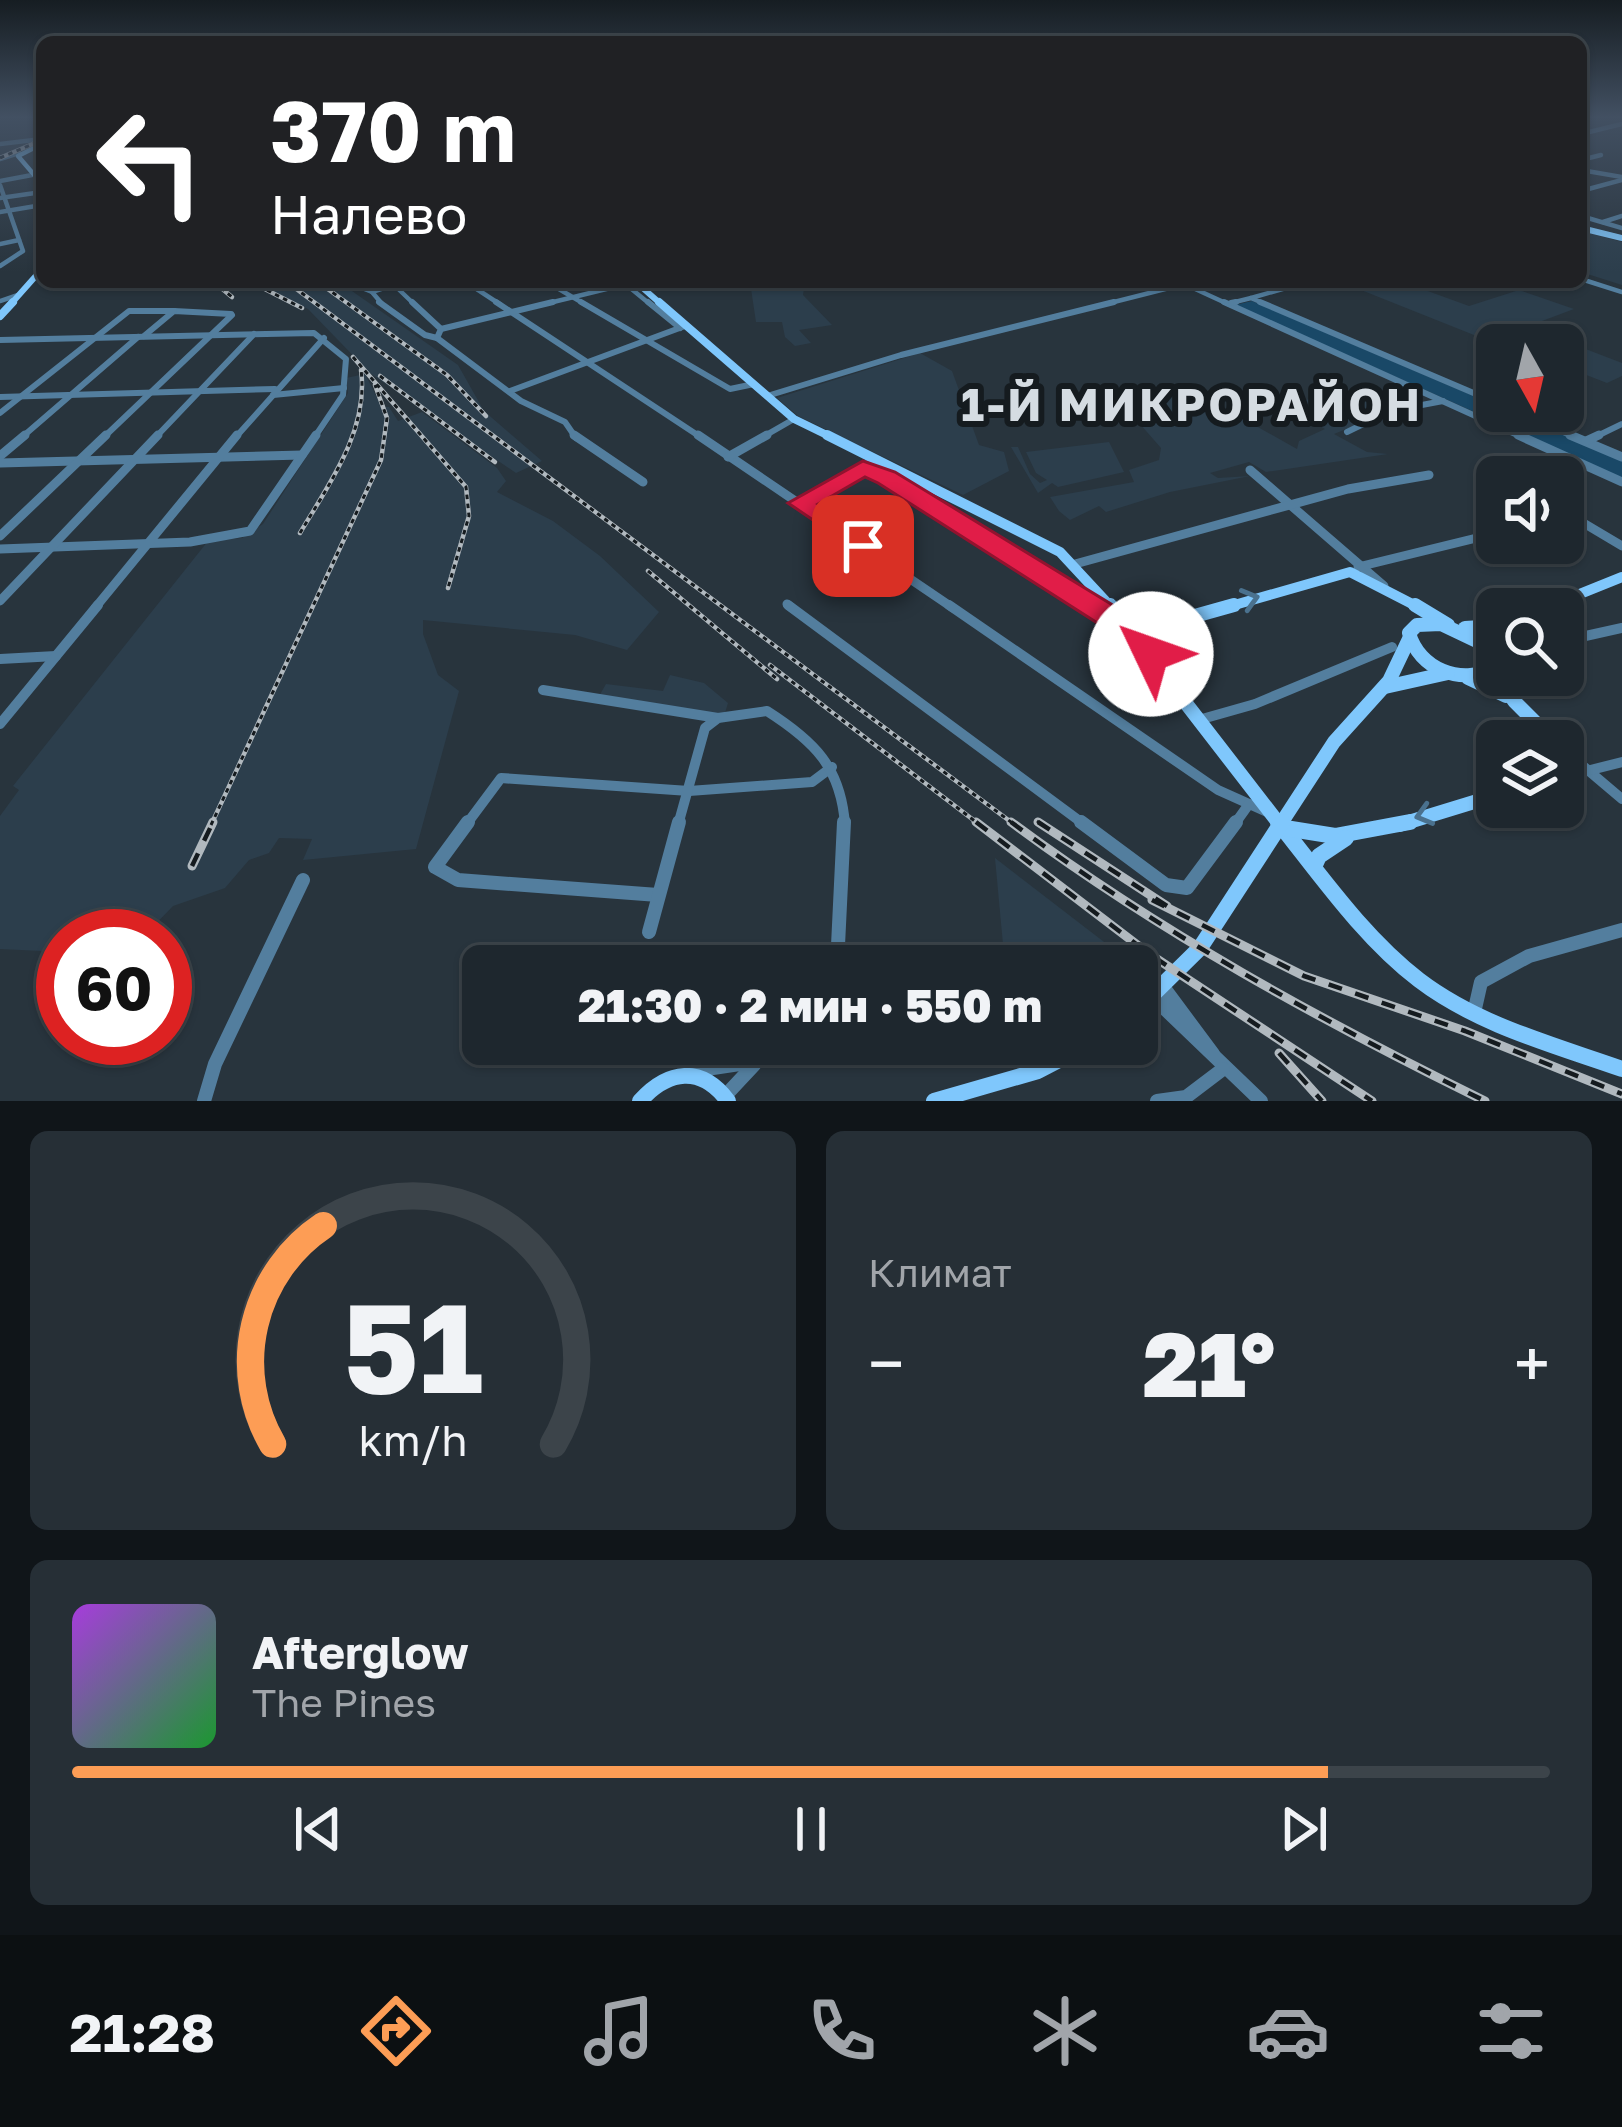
<!DOCTYPE html>
<html lang="ru">
<meta charset="utf-8">
<style>
:root{--surface:#1e272e;--page:#262f36;--text:#f1f3f6;--muted:#a1a5aa;--line:#3c444a;--accent:#fd9d55}
body{margin:0;font-family:"Golos Text",sans-serif;background:var(--page);color:var(--text);height:100vh;display:flex;flex-direction:column;font-size:45px;white-space:nowrap}
*{box-sizing:border-box;margin:0}
p{font-size:39px;color:var(--muted)}
.icon{flex:none;width:66px;height:66px;fill:none;stroke:currentColor;stroke-width:2;stroke-linecap:round;stroke-linejoin:round}
.map{position:relative;height:1101px;overflow:hidden}
.drawer{display:flex;flex-direction:column;gap:30px;padding:30px;background:#101519;flex:1}
.drawer>*{flex:none}
.hud{position:absolute;left:36px;top:36px;width:1551px;height:252px;border-radius:18px;box-shadow:0 3px 9px #0004,0 0 0 3px var(--line);background:#202124;color:#fff;overflow:hidden}
.needle{width:78px;rotate:172deg}
.tools{position:absolute;left:1476px;top:324px;display:grid;gap:24px}
.tools a{display:grid;place-items:center;width:108px;height:108px;border-radius:18px;background:var(--surface);box-shadow:0 3px 9px #0004,0 0 0 3px var(--line);font-size:60px}
.speed{position:absolute;left:36px;top:909px;display:flex;gap:24px;font-size:60px;font-weight:700;text-align:center}
.speed>*{display:grid;place-content:center;width:156px;height:156px;border-radius:50%;background:var(--surface);box-shadow:0 3px 9px #0004,0 0 0 3px var(--line);line-height:1}
.speed .limit{border:18px solid #d22;background:#fff;color:#111}
.pin{position:absolute;display:grid;place-items:center;width:102px;height:102px;color:#fff;margin:-51px;border-radius:24px;box-shadow:0 6px 18px #0006}
.me{position:absolute;width:132px;margin:-66px;rotate:312deg;stroke-linejoin:round;filter:drop-shadow(0 0 9px #0008)}
.turn{display:flex;align-items:center;gap:42px;height:252px;padding:0 36px;font-size:54px}
.turn .icon{width:156px;height:156px;stroke-width:2.5}
.turn b{display:block;font-size:84px;line-height:102px}
.big{font-size:90px;font-weight:800;line-height:1.1}
.drawer .widget{flex:1;display:flex;flex-direction:column;justify-content:center;gap:18px;min-width:0;padding:0 42px;border-radius:18px;background:var(--page)}
.drawer .dial{align-items:center;gap:0}
.dial svg{height:312px;overflow:visible;fill:none;stroke:var(--line);stroke-width:7;stroke-linecap:round;text-anchor:middle}
.dial text{fill:var(--text);stroke:none}
.song{display:flex;align-items:center;gap:36px}
.cover{width:144px;height:144px;border-radius:18px;background:linear-gradient(135deg,hsl(280 70% 55%),hsl(130 70% 35%))}
.played{height:12px;border-radius:6px;background:linear-gradient(90deg,var(--accent) 85%,var(--line) 85%)}
.keys{display:flex;justify-content:space-around;direction:ltr}
.heat{display:flex;justify-content:space-between;align-items:center;font-size:66px;direction:ltr}
.drawer .tiles{flex:1;display:grid;gap:30px;grid-template-columns:1fr 1fr}
.widget:last-child{grid-column:span 2}
.trip{position:absolute;left:462px;top:945px;width:696px;height:120px;border-radius:18px;background:var(--surface);box-shadow:0 3px 9px #0004,0 0 0 3px var(--line);font-weight:800;line-height:120px;text-align:center}
.tab-bar{display:flex;height:192px;justify-content:space-around;align-items:center;background:#0c1012;color:var(--muted)}
.tab-bar .icon{width:84px;height:84px}
.tab-bar .on{color:var(--accent)}
.tab-bar b{font-size:54px;color:var(--text)}
.map>svg:first-child{display:block}
</style>
<div class="map">
<svg width="1622" height="1101" viewBox="0 0 1622 1101">
<rect width="100%" height="100%" fill="#28343d"/>
<g fill="#2c3e4c">
<path d="M 1581,231 L 1622,242 L 1622,285 L 1581,272 Z"/>
<path d="M 254,282 L 339,282 L 458,365 L 484,411 L 542,461 L 516,473 L 370,373 L 308,309 Z"/>
<path d="M 750,282 L 805,282 L 803,295 L 832,325 L 799,330 L 811,343 L 795,346 L 785,337 L 782,322 L 756,322 Z"/>
<path d="M 1341,282 L 1422,282 L 1432,286 L 1425,290 L 1469,306 L 1519,290 L 1574,309 L 1489,341 Z"/>
<path d="M 1544,333 L 1622,363 L 1622,376 L 1607,383 L 1563,366 L 1563,345 L 1512,345 Z"/>
<path d="M 920,353 L 952,371 L 979,445 L 1004,452 L 1009,471 L 963,495 L 798,416 L 777,398 Z"/>
<path d="M 365,374 L 382,407 L 389,407 L 398,421 L 422,412 L 497,468 L 506,481 L 497,492 L 553,521 L 600,556 L 659,612 L 627,650 L 575,635 L 423,620 L 423,634 L 438,675 L 459,691 L 416,849 L 303,860 L 312,839 L 279,838 L 269,853 L 249,860 L 225,888 L 173,906 L 144,936 L 63,936 L 63,952 L 0,949 L 0,816 L 19,790 L 13,786 L 208,541 L 242,538 L 263,524 L 348,393 L 346,378 Z"/>
<path d="M 1185,386 L 1297,449 L 1299,441 L 1325,429 L 1303,416 L 1301,402 L 1338,388 L 1388,412 L 1334,434 L 1367,452 L 1388,454 L 1266,472 L 1249,462 L 1210,473 L 1218,478 L 1250,476 L 1170,492 L 1106,512 L 1099,506 L 1070,520 L 1059,511 L 1050,497 L 1134,482 L 1129,470 L 1159,460 L 1161,448 L 1126,408 Z"/>
<path d="M 1109,442 L 1124,472 L 1058,487 L 1052,483 L 1038,493 L 1011,447 L 1018,447 L 1030,474 L 1040,483 L 1047,480 L 1036,473 L 1026,452 Z"/>
<path d="M 670,675 L 704,683 L 728,703 L 724,716 L 598,698 L 606,684 L 663,691 Z"/>
<path d="M 995,858 L 1108,945 L 1065,966 L 1005,966 Z"/>
</g>
<path fill="#194867" d="M 1252,301 L 1497,406 L 1497,411 L 1508,411 L 1622,460 L 1622,478 L 1235,305 Z"/>
<g fill="none" stroke-linecap="round" stroke-linejoin="round">
<g stroke="#537e9e" stroke-width="4.5">
<path d="M 1581,134 L 1622,124"/>
<path d="M 0,144 L 42,139"/>
<path d="M 0,159 L 19,153"/>
<path d="M 1581,160 L 1601,155"/>
<path d="M 1581,170 L 1622,177"/>
<path d="M 0,181 L 32,175"/>
<path d="M 0,185 L 23,251 L 0,266"/>
<path d="M 1581,191 L 1622,180"/>
<path d="M 0,198 L 42,192"/>
<path d="M 0,212 L 42,205"/>
<path d="M 1581,216 L 1622,228"/>
<path d="M 1603,222 L 1622,216"/>
<path d="M 0,244 L 19,240"/>
<path d="M 1581,279 L 1622,292"/>
<path d="M 347,282 L 372,292 L 393,285"/>
<path d="M 391,282 L 415,305"/>
<path d="M 466,282 L 501,305"/>
<path d="M 547,282 L 586,305"/>
<path d="M 623,282 L 651,305"/>
<path d="M 1180,282 L 1230,305"/>
<path d="M 372,292 L 383,305"/>
<path d="M 1251,298 L 1307,282"/>
<path d="M 0,301 L 18,295"/>
<path d="M 1231,303 L 1251,298 L 1267,305"/>
<path d="M 541,305 L 635,282"/>
<path d="M 1102,305 L 1185,284"/>
</g>
<g stroke="#537e9e" stroke-width="6">
<path d="M 379,302 L 425,335 L 437,338"/>
<path d="M 412,302 L 441,329 L 437,338 L 521,401 L 565,422 L 576,438"/>
<path d="M 496,302 L 702,438"/>
<path d="M 581,302 L 730,389 L 754,384"/>
<path d="M 648,302 L 680,328"/>
<path d="M 1224,302 L 1524,438"/>
<path d="M 1260,302 L 1497,403"/>
<path d="M 1231,303 L 1236,302"/>
<path d="M 441,329 L 553,302"/>
<path d="M 144,336 L 174,311 L 231,314"/>
<path d="M 0,340 L 314,333 L 346,359 L 343,395 L 314,438"/>
<path d="M 510,391 L 685,326"/>
<path d="M 273,395 L 344,388"/>
<path d="M 767,396 L 901,355 L 1114,302"/>
<path d="M 0,397 L 275,389"/>
<path d="M 1515,411 L 1577,438"/>
<path d="M 0,413 L 129,311 L 174,311"/>
<path d="M 1347,432 L 1390,411 L 1443,401"/>
<path d="M 21,438 L 138,337"/>
<path d="M 103,438 L 232,315"/>
<path d="M 155,438 L 254,334"/>
<path d="M 235,438 L 324,338"/>
<path d="M 761,438 L 794,419"/>
<path d="M 1593,438 L 1622,424"/>
</g>
<g stroke="#537e9e" stroke-width="9">
<path d="M 574,435 L 643,482"/>
<path d="M 698,435 L 953,608"/>
<path d="M 1518,435 L 1622,482"/>
<path d="M 1570,435 L 1622,457"/>
<path d="M 1586,441 L 1599,435"/>
<path d="M 0,456 L 25,435"/>
<path d="M 728,457 L 767,435"/>
<path d="M 0,463 L 302,455"/>
<path d="M 863,468 L 1023,559 L 1096,608"/>
<path d="M 1250,470 L 1384,586"/>
<path d="M 801,503 L 875,460"/>
<path d="M 1563,517 L 1570,515 L 1622,546"/>
<path d="M 0,536 L 106,435"/>
<path d="M 0,549 L 190,542 L 250,531 L 316,435"/>
<path d="M 1075,564 L 1348,489 L 1429,475"/>
<path d="M 1358,567 L 1497,533"/>
<path d="M 0,601 L 158,435"/>
<path d="M 787,604 L 792,608"/>
<path d="M 95,608 L 237,435"/>
</g>
<g stroke="#537e9e" stroke-width="10">
<path d="M 788,605 L 1085,825"/>
<path d="M 949,605 L 1218,790 L 1267,812"/>
<path d="M 1092,605 L 1110,617 L 1121,617"/>
<path d="M 1563,641 L 1622,628"/>
<path d="M 0,659 L 56,656"/>
<path d="M 543,690 L 718,718"/>
<path d="M 1202,719 L 1255,704 L 1392,647"/>
<path d="M 0,724 L 98,605"/>
<path d="M 1563,749 L 1622,799"/>
<path d="M 1563,777 L 1622,762"/>
<path d="M 466,825 L 501,778 L 689,791 L 812,782 L 832,767"/>
<path d="M 678,825 L 705,728 L 718,718 L 767,711 C 814,741 841,767 845,825"/>
<path d="M 1234,825 L 1249,804"/>
</g>
<g stroke="#537e9e" stroke-width="14">
<path d="M 468,822 L 435,867 L 458,880 L 658,895"/>
<path d="M 1081,822 L 1166,885 L 1187,888 L 1236,822"/>
<path d="M 649,932 L 679,822"/>
<path d="M 837,966 L 844,822"/>
<path d="M 1088,966 L 1106,961 L 1135,966"/>
<path d="M 1137,967 L 1161,984 L 1213,1054"/>
<path d="M 1137,982 L 1261,1101"/>
<path d="M 1474,1013 L 1481,982 L 1529,956 L 1622,930"/>
<path d="M 693,1071 L 801,1055 L 946,1044"/>
<path d="M 725,1096 L 754,1065"/>
<path d="M 204,1101 L 215,1064 L 303,880"/>
<path d="M 1157,1101 L 1186,1097 L 1223,1069"/>
</g>
<path stroke="#7fc7fc" stroke-width="4.5" d="M 42,144 L 18,156 L 42,184"/>
<g stroke="#7fc7fc" stroke-width="6">
<path d="M 1581,228 L 1622,238"/>
<path d="M 636,282 L 662,305"/>
<path d="M 10,305 L 42,269"/>
</g>
<g stroke="#7fc7fc" stroke-width="8">
<path d="M 659,302 L 794,419 L 833,438"/>
<path d="M 0,316 L 13,302"/>
</g>
<g stroke="#7fc7fc" stroke-width="10">
<path d="M 827,435 L 1060,552 L 1112,608"/>
<path d="M 1224,608 L 1350,572 L 1420,608"/>
<path d="M 1545,608 L 1622,577"/>
</g>
<g stroke="#7fc7fc" stroke-width="14">
<path d="M 1110,605 L 1280,825"/>
<path d="M 1415,605 L 1448,625"/>
<path d="M 1542,609 L 1553,605"/>
<path d="M 1121,617 L 1159,626 L 1234,605"/>
<path d="M 1441,624 L 1483,644 L 1494,668 C 1461,686 1419,669 1409,633 L 1417,625 Z"/>
<path d="M 1465,628 L 1497,626"/>
<path d="M 1497,675 L 1514,701 L 1554,741"/>
<path d="M 1468,678 L 1506,696"/>
<path d="M 1385,687 L 1448,673"/>
<path d="M 1280,825 L 1334,742 L 1389,681 L 1409,639"/>
<path d="M 1399,825 L 1497,795"/>
</g>
<g stroke="#7fc7fc" stroke-width="16">
<path d="M 1278,822 C 1321,876 1364,938 1419,980 C 1478,1025 1554,1045 1622,1069"/>
<path d="M 1285,828 L 1335,836 L 1410,822"/>
<path d="M 1314,867 L 1319,856 L 1346,838"/>
<path d="M 1137,1010 L 1200,948 L 1282,822"/>
<path d="M 640,1101 C 668,1070 701,1065 728,1101"/>
<path d="M 934,1101 L 1038,1071 L 1090,1044"/>
</g>
<g stroke="#b1b9bf" stroke-width="4.5">
<g id="rail-far1">
<path d="M 0,158 L 42,140"/>
<path d="M 214,282 L 232,297"/>
<path d="M 251,282 L 302,308"/>
<path d="M 287,282 L 1015,825"/>
<path d="M 318,282 L 447,375 L 486,416"/>
<path d="M 353,357 L 466,487 L 469,516 L 448,588"/>
<path d="M 380,376 L 495,462"/>
<path d="M 300,533 C 329,484 369,430 361,370"/>
<path d="M 648,571 L 777,679"/>
<path d="M 770,665 L 980,825"/>
<path d="M 1037,821 L 1043,825"/>
<path d="M 211,825 L 381,460 L 387,418 L 375,385"/>
</g>
</g>
<g stroke="#b1b9bf" stroke-width="9">
<g id="rail">
<path d="M 976,822 L 1148,953 L 1372,1101"/>
<path d="M 1011,822 C 1159,932 1320,1020 1485,1101"/>
<path d="M 1038,822 L 1167,906"/>
<path d="M 192,866 L 213,822"/>
<path d="M 1152,900 L 1304,976 L 1465,1031 L 1622,1094"/>
<path d="M 1279,1053 L 1322,1101"/>
</g>
</g>
<use href="#rail-far1" stroke="#151b1f" stroke-width="3" stroke-dasharray="4.5" stroke-linecap="butt"/>
<use href="#rail" stroke="#151b1f" stroke-width="4.5" stroke-dasharray="14" stroke-linecap="butt"/>
</g>
<defs><path id="oneway-chevron" d="M-2-3.5L2.5 0L-2 3.5" fill="none" stroke-width="1.6" stroke-linecap="round" stroke-linejoin="round" transform="scale(3)"/></defs>
<g stroke="#4a718e">
<use href="#oneway-chevron" transform="translate(1250 599) rotate(-16)"/>
<use href="#oneway-chevron" transform="translate(1424 815) rotate(164)"/>
</g>
<linearGradient id="sky" x2="0" y2="1"><stop stop-color="#161d22"/><stop offset="0.43" stop-color="#425062"/><stop offset="1" stop-color="#425062" stop-opacity="0"/></linearGradient>
<rect width="1622" height="272" fill="url(#sky)"/>
<path fill="#e11d48" stroke="#92132f" stroke-width="3" d="M 863,461 L 895,472 L 1116,607 C 1138,610 1155,634 1167,654 L 1162,662 L 1140,662 L 1113,627 L 1099,624 L 878,483 L 865,477 L 818,504 L 873,540 L 877,546 L 863,554 L 788,503 Z"/>
<g text-anchor="middle" dominant-baseline="central" stroke-width="12" stroke-linejoin="round" paint-order="stroke">
<g font-size="45" font-weight="bold" letter-spacing="3" fill="#d5dce2" stroke="#151b1f">
<text x="1192" y="404">1-Й МИКРОРАЙОН</text>
</g>
</g>
</svg>
<div class="tools">
<a><svg class="needle" viewBox="-14 -14 28 28"><path d="M0-13l5 13h-10z" fill="#e53935"/><path d="M0 13l5-13h-10z" fill="#a1a5aa"/></svg></a>
<a><svg class="icon" aria-label="sound" viewBox="0 0 24 24"><path d="M4 9h4l5-4v14l-5-4H4zM17 9q2 3 0 6"/></svg></a>
<a><svg class="icon" aria-label="search" viewBox="0 0 24 24"><circle cx="10" cy="10" r="6"/><path d="M15 15l6 6"/></svg></a>
<a><svg class="icon" aria-label="layers" viewBox="0 0 24 24"><path d="M12 4l9 5-9 5-9-5zM3 14l9 5 9-5"/></svg></a>
</div>
<div class="speed"><div class="limit">60</div></div>
<div class="pin" style="left:863px;top:546px;background:#d93025"><svg class="icon" aria-label="arrive" viewBox="0 0 24 24"><path d="M6 21V4h12l-3 4 3 4H6"/></svg></div>
<svg class="me" style="left:1151px;top:654px" viewBox="-20 -20 40 40"><circle r="19" fill="#fff"/><path d="M0-13L10 11 0 6-10 11z" fill="#e11d48"/></svg>
<div class="trip">21:30 · 2 мин · 550 m</div>
<div class="hud">
<div class="turn"><svg class="icon" aria-label="left" viewBox="0 0 24 24"><path d="M17 20v-9H6M10 6l-5 5 5 5"/></svg><div><b>370 m</b>Налево</div></div>
</div>
</div>
<section class="drawer">
<div class="tiles">
<div class="widget dial"><svg viewBox="0 0 100 80">
<path d="M14 69A42 42 0 1 1 86 69"/>
<path d="M14 69A42 42 0 0 1 27 13" stroke="#fd9d55"/>
<text x="50" y="56" font-size="32" font-weight="700">51</text>
<text x="50" y="72" font-size="11">km/h</text>
</svg></div>
<div class="widget"><p>Климат</p>
<div class="heat"><a>−</a><b class="big">21°</b><a>+</a></div>
</div>
<div class="widget">
<div class="song"><i class="cover"></i><div><b>Afterglow</b><p>The Pines</p></div></div>
<div class="played"></div>
<div class="keys"><svg class="icon" aria-label="previous" viewBox="0 0 24 24"><path d="M18 5L8 12l10 7zM5 5v14"/></svg><svg class="icon" aria-label="pause" viewBox="0 0 24 24"><path d="M8 5v14M16 5v14"/></svg><svg class="icon" aria-label="next" viewBox="0 0 24 24"><path d="M6 5l10 7-10 7zM19 5v14"/></svg></div>
</div>
</div>
</section>
<nav class="tab-bar">
<b>21:28</b>
<svg class="icon on" aria-label="directions" viewBox="0 0 24 24"><path d="M12 3l9 9-9 9-9-9zM9 14v-3h6M13 9l2 2-2 2"/></svg>
<svg class="icon" aria-label="music" viewBox="0 0 24 24"><path d="M9 18V5l10-2v13"/><circle cx="6" cy="18" r="3"/><circle cx="16" cy="16" r="3"/></svg>
<svg class="icon" aria-label="phone" viewBox="0 0 24 24"><path d="M5 4h4l2 5-3 2q2 4 5 5l2-3 5 2v4C11 20 4 13 5 4z"/></svg>
<svg class="icon" aria-label="climate" viewBox="0 0 24 24"><path d="M12 3v18M4 7l16 10M4 17L20 7"/></svg>
<svg class="icon" aria-label="car" viewBox="0 0 24 24"><path d="M5 17H2v-5l4-1 3-4h7l3 4 3 1v5h-3M9 17h6M6 11h13"/><circle cx="7" cy="17" r="2"/><circle cx="17" cy="17" r="2"/></svg>
<svg class="icon" aria-label="filters" viewBox="0 0 24 24"><path d="M4 7h16M4 17h16"/><circle cx="9" cy="7" r="2"/><circle cx="15" cy="17" r="2"/></svg>
</nav>
